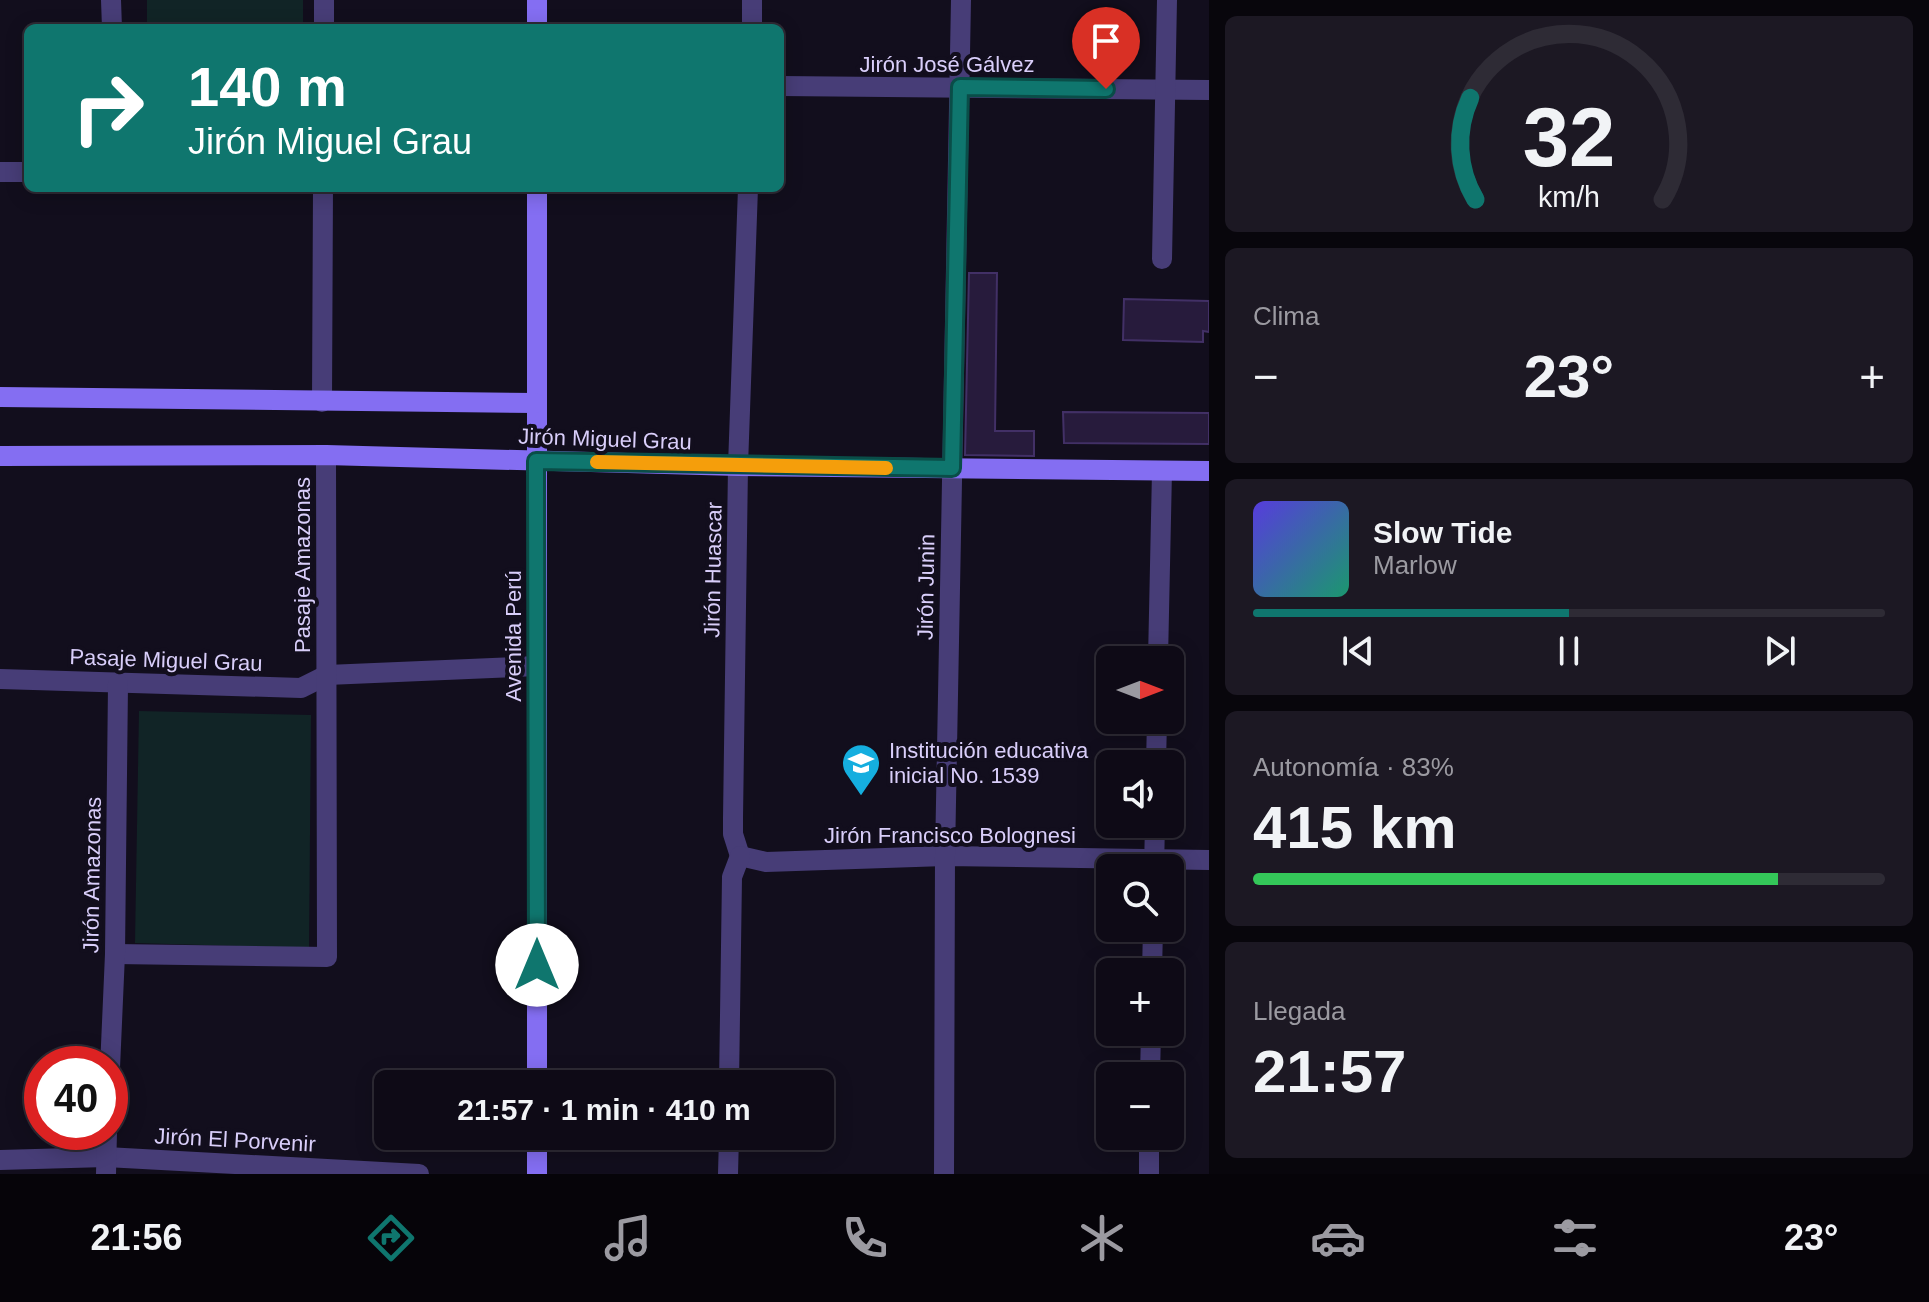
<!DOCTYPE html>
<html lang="es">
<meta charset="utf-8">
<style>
:root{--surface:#0e0a16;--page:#1c1823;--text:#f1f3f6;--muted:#9b9aa1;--line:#2e2b35;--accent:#0f766e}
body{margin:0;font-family:Helvetica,sans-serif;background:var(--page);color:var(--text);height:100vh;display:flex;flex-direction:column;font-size:30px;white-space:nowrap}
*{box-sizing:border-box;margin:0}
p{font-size:26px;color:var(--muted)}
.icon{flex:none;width:44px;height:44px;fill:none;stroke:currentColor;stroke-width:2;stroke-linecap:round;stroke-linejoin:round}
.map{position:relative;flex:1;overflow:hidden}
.drawer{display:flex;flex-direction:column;gap:16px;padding:16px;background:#08060c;width:720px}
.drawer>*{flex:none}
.banner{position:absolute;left:24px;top:24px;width:760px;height:168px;border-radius:12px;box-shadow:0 4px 20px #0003,0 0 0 2px var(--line);background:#0f766e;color:#fff;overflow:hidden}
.needle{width:52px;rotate:90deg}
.tools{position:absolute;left:1096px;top:646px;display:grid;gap:16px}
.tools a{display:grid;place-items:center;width:88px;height:88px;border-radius:12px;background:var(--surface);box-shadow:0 4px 20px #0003,0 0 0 2px var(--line);font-size:40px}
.speed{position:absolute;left:24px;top:1046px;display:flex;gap:16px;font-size:40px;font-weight:700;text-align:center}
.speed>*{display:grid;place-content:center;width:104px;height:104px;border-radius:50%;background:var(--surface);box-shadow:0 4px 20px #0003,0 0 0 2px var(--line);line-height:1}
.speed .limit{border:12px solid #d22;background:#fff;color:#111}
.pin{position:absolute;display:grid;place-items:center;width:68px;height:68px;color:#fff;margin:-82px -34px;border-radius:50% 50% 50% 0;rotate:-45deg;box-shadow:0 0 8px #0007}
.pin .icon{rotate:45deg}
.me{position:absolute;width:88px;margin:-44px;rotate:0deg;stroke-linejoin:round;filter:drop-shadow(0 0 6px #0008)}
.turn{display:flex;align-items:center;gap:28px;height:168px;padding:0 32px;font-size:36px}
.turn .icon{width:104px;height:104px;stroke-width:2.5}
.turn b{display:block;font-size:56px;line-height:68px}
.big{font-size:60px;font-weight:700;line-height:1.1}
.drawer .tile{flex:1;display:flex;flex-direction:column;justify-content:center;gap:12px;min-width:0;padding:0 28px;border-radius:12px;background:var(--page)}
.drawer .dial{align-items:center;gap:0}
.dial svg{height:208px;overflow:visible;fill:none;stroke:var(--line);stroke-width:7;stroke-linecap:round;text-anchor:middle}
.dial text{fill:var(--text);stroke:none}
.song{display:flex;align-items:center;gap:24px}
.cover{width:96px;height:96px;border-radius:12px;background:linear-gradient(135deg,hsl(250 70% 55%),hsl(160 70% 35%))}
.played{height:8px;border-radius:4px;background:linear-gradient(90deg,var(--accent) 50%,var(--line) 50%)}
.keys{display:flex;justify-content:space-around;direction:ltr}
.heat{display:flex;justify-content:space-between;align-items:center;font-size:44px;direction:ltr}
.charge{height:12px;border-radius:6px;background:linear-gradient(90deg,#34c759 83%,var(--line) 0)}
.trip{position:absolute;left:374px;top:1070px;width:460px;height:80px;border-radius:12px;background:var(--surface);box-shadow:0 4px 20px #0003,0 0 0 2px var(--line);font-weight:700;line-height:80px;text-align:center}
.tab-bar{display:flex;height:128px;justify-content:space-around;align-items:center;background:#060409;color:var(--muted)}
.tab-bar .icon{width:56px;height:56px}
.tab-bar .selected{color:var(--accent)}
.tab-bar b{font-size:36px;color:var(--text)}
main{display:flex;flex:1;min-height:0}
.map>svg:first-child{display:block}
</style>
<main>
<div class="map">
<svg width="1209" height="1174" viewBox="0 0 1209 1174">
<rect width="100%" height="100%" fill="#120e1d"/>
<g fill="#112426">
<rect x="147" y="0" width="156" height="28"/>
<path d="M 139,711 L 311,715 L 309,948 L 135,943 Z"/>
</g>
<g fill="#271b3c" stroke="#423066" stroke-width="2">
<path d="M 969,273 L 997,273 L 995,431 L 1034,431 L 1034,456 L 965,455 Z"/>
<path d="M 1124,299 L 1209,301 L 1209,332 L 1203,331 L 1203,342 L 1123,340 Z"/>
<path d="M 1063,412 L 1209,413 L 1209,444 L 1064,443 Z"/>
</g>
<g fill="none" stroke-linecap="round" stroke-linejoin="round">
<g stroke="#473d77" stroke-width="20">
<path d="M 111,0 L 112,28"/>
<path d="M 324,28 L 324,0"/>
<path d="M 752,28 L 752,0"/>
<path d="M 780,86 L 1209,90"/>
<path d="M 0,172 L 28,172"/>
<path d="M 1162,259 L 1167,0"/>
<path d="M 322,402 L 323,188"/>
<path d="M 1158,660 L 1162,471"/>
<path d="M 0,679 L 301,688 L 327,675 L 537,666"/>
<path d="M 1156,764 L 1157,720"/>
<path d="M 740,856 L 733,834 L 733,818 L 738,466 L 748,188"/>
<path d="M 740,856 L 766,862 L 945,856 L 1209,860"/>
<path d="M 1154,868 L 1155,824"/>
<path d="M 115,954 L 327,957 L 326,455"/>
<path d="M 1152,972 L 1153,928"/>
<path d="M 110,1068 L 115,954 L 118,684"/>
<path d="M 1150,1076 L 1151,1032"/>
<path d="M 729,1084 L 732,877 L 740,856"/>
<path d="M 0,1160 L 106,1157 L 419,1174"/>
<path d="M 106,1174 L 107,1132"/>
<path d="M 728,1174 L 729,1136"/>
<path d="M 944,1174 L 945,856 L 961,0"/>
<path d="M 1149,1174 L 1149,1136"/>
</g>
<g stroke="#846ef2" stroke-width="20">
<path d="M 537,0 L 537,28"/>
<path d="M 537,188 L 537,1084"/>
<path d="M 0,397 L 535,403"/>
<path d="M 0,456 L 326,455 L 738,466 L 1209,471"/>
<path d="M 537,1136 L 537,1174"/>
</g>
</g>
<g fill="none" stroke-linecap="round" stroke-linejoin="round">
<g stroke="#0a4d48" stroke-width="20">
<path id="route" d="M 537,965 L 536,461 L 952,468 L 960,87 L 1106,89"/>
</g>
<use href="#route" stroke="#0f766e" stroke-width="14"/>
<path stroke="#f59e0b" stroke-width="14" d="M 597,462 L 886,468"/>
</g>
<defs>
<g id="school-pin" transform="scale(2)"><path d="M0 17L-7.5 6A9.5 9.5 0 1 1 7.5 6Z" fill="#15aedf" stroke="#120e1d"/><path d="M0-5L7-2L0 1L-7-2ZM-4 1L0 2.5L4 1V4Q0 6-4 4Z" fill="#fff"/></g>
</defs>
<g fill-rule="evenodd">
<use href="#school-pin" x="861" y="763"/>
</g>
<g text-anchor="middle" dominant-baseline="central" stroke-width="8" stroke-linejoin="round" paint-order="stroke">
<g font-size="22" fill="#d9cefa" stroke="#120e1d">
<text x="947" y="64">Jirón José Gálvez</text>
<text transform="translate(605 439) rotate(2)">Jirón Miguel Grau</text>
<text transform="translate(302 565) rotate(-90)">Pasaje Amazonas</text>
<text transform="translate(713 570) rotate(-89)">Jirón Huascar</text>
<text transform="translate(926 587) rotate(-89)">Jirón Junin</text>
<text transform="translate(513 636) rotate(-90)">Avenida Perú</text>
<text transform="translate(166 660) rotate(2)">Pasaje Miguel Grau</text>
<text x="950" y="835">Jirón Francisco Bolognesi</text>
<text transform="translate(92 875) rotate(-89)">Jirón Amazonas</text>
<text transform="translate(235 1140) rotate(3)">Jirón El Porvenir</text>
</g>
<g font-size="22" fill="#d9cefa" stroke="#120e1d" text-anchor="start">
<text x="889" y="750">Institución educativa<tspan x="889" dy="25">inicial No. 1539</tspan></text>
</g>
</g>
</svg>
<div class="tools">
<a><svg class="needle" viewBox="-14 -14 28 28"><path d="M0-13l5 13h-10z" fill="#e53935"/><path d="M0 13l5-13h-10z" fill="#9b9aa1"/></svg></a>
<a><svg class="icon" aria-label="sound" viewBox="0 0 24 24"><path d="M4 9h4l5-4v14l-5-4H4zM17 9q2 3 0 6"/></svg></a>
<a><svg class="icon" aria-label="search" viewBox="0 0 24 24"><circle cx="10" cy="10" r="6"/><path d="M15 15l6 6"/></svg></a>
<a>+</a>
<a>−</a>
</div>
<div class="speed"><div class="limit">40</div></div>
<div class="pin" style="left:1106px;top:89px;background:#d93025"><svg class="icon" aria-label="arrive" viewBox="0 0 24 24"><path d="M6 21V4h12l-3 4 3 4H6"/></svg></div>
<svg class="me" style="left:537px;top:965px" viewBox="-20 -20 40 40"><circle r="19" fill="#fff"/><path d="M0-13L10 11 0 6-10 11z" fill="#0f766e"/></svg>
<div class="trip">21:57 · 1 min · 410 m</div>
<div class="banner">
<div class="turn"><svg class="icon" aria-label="right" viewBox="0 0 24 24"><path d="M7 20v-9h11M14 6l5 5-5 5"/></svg><div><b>140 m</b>Jirón Miguel Grau</div></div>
</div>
</div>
<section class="drawer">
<div class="tile dial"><svg viewBox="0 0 100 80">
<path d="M14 69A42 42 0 1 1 86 69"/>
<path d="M14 69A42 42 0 0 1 12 30" stroke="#0f766e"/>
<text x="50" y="56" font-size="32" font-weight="700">32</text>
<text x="50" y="72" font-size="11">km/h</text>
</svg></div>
<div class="tile"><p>Clima</p>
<div class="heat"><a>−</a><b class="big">23°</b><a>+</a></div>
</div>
<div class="tile">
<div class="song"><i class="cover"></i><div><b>Slow Tide</b><p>Marlow</p></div></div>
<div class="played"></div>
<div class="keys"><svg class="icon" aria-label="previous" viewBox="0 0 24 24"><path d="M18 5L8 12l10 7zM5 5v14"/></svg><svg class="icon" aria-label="pause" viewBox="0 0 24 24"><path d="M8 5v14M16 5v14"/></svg><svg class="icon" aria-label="next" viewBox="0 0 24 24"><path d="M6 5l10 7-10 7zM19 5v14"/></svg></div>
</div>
<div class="tile"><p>Autonomía · 83%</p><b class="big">415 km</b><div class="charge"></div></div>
<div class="tile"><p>Llegada</p><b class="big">21:57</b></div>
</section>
</main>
<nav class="tab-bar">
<b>21:56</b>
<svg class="icon selected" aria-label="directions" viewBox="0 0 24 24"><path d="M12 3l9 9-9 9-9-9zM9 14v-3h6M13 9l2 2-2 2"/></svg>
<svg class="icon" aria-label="music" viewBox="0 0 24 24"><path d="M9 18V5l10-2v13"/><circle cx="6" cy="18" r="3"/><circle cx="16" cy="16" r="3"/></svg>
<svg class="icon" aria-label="phone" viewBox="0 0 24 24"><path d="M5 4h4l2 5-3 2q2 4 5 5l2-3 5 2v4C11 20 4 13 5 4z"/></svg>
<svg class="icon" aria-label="climate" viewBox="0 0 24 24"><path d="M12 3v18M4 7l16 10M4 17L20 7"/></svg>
<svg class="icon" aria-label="car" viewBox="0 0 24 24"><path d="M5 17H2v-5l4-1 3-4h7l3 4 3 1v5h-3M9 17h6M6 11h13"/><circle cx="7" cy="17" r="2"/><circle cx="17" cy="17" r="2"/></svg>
<svg class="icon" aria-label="filters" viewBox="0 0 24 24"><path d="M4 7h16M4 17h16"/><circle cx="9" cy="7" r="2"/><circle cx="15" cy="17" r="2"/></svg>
<b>23°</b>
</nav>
